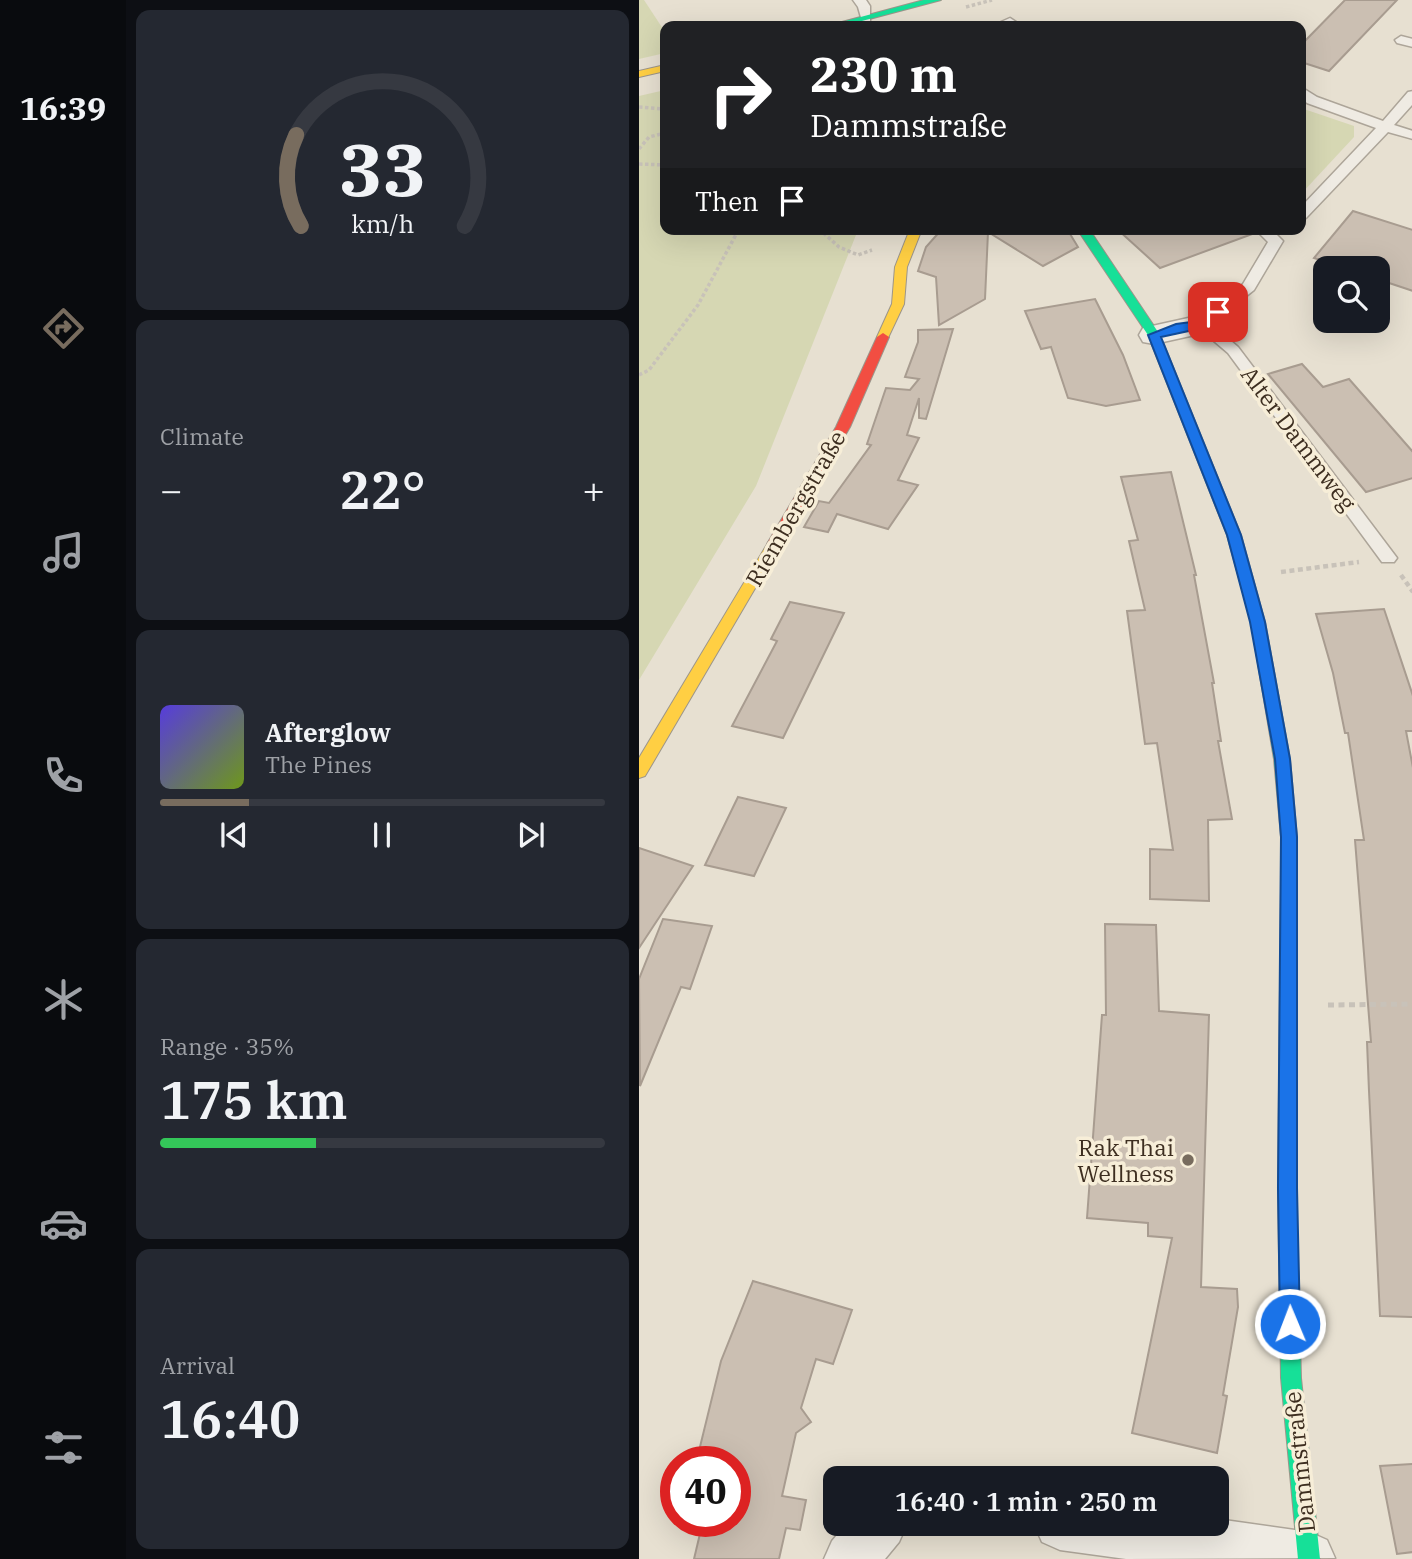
<!DOCTYPE html>
<meta charset="utf-8">
<style>
:root{--surface:#171b24;--page:#242831;--text:#f1f3f6;--muted:#9ea1a6;--line:#363941;--accent:#786c5e}
body{margin:0;font-family:"IBM Plex Serif",serif;background:var(--page);color:var(--text);height:100vh;display:flex;flex-direction:column;font-size:26px;white-space:nowrap}
*{box-sizing:border-box;margin:0}
p{font-size:23px;color:var(--muted)}
.icon{flex:none;width:38px;height:38px;fill:none;stroke:currentColor;stroke-width:2;stroke-linecap:round;stroke-linejoin:round}
.map{position:relative;flex:1;overflow:hidden}
.side{display:flex;flex-direction:column;gap:10px;padding:10px;background:#0d0f14;width:513px}
.side>*{flex:none}
.guide{position:absolute;left:21px;top:21px;width:646px;height:214px;border-radius:14px;box-shadow:0 7px 28px #0002;background:#202124;color:#fff;overflow:hidden}
.buttons{position:absolute;left:674px;top:256px;display:grid;gap:14px}
.buttons a{display:grid;place-items:center;width:77px;height:77px;border-radius:14px;background:var(--surface);box-shadow:0 7px 28px #0002;font-size:35px}
.speed{position:absolute;left:21px;top:1446px;display:flex;gap:14px;font-size:35px;font-weight:700;text-align:center}
.speed>*{display:grid;place-content:center;width:91px;height:91px;border-radius:50%;background:var(--surface);box-shadow:0 7px 28px #0002;line-height:1}
.speed .limit{border:10px solid #d22;background:#fff;color:#111}
.pin{position:absolute;display:grid;place-items:center;width:60px;height:60px;color:#fff;margin:-30px;border-radius:14px;box-shadow:0 4px 10px #0006}
.me{position:absolute;width:77px;margin:-38px;rotate:359deg;stroke-linejoin:round;filter:drop-shadow(0 0 5px #0008)}
.turn{display:flex;align-items:center;gap:24px;height:147px;padding:0 35px;font-size:32px}
.turn .icon{width:91px;height:91px;stroke-width:2.5}
.turn b{display:block;font-size:49px;line-height:60px}
.then{display:flex;align-items:center;height:66px;padding:0 35px;background:#0003;gap:14px;font-size:26px}
.big{font-size:52px;font-weight:600;line-height:1.1}
.side .card{flex:1;display:flex;flex-direction:column;justify-content:center;gap:10px;min-width:0;padding:0 24px;border-radius:14px;background:var(--page)}
.side .dial{align-items:center;gap:0}
.dial svg{height:182px;overflow:visible;fill:none;stroke:var(--line);stroke-width:7;stroke-linecap:round;text-anchor:middle}
.dial text{fill:var(--text);stroke:none}
.song{display:flex;align-items:center;gap:21px}
.cover{width:84px;height:84px;border-radius:10px;background:linear-gradient(135deg,hsl(250 70% 55%),hsl(80 70% 35%))}
.played{height:7px;border-radius:4px;background:linear-gradient(90deg,var(--accent) 20%,var(--line) 20%)}
.keys{display:flex;justify-content:space-around;direction:ltr}
.heat{display:flex;justify-content:space-between;align-items:center;font-size:38px;direction:ltr}
.charge{height:10px;border-radius:5px;background:linear-gradient(90deg,#34c759 35%,var(--line) 0)}
.trip{position:absolute;left:184px;top:1466px;width:406px;height:70px;border-radius:14px;background:var(--surface);box-shadow:0 7px 28px #0002;font-weight:600;line-height:70px;text-align:center}
main{display:flex;flex:1;min-height:0}
.tab-bar{display:flex;flex-direction:column;width:126px;justify-content:space-around;align-items:center;background:#090b0e;color:var(--muted)}
.tab-bar .icon{width:49px;height:49px}
.tab-bar .current{color:var(--accent)}
.tab-bar b{font-size:32px;color:var(--text)}
.map>svg:first-child{display:block}
</style>
<main>
<nav class="tab-bar">
<b>16:39</b>
<svg class="icon current" aria-label="directions" viewBox="0 0 24 24"><path d="M12 3l9 9-9 9-9-9zM9 14v-3h6M13 9l2 2-2 2"/></svg>
<svg class="icon" aria-label="music" viewBox="0 0 24 24"><path d="M9 18V5l10-2v13"/><circle cx="6" cy="18" r="3"/><circle cx="16" cy="16" r="3"/></svg>
<svg class="icon" aria-label="phone" viewBox="0 0 24 24"><path d="M5 4h4l2 5-3 2q2 4 5 5l2-3 5 2v4C11 20 4 13 5 4z"/></svg>
<svg class="icon" aria-label="climate" viewBox="0 0 24 24"><path d="M12 3v18M4 7l16 10M4 17L20 7"/></svg>
<svg class="icon" aria-label="car" viewBox="0 0 24 24"><path d="M5 17H2v-5l4-1 3-4h7l3 4 3 1v5h-3M9 17h6M6 11h13"/><circle cx="7" cy="17" r="2"/><circle cx="17" cy="17" r="2"/></svg>
<svg class="icon" aria-label="filters" viewBox="0 0 24 24"><path d="M4 7h16M4 17h16"/><circle cx="9" cy="7" r="2"/><circle cx="15" cy="17" r="2"/></svg>
</nav>
<section class="side">
<div class="card dial"><svg viewBox="0 0 100 80">
<path d="M14 69A42 42 0 1 1 86 69"/>
<path d="M14 69A42 42 0 0 1 12 29" stroke="#786c5e"/>
<text x="50" y="56" font-size="32" font-weight="700">33</text>
<text x="50" y="72" font-size="11">km/h</text>
</svg></div>
<div class="card"><p>Climate</p>
<div class="heat"><a>−</a><b class="big">22°</b><a>+</a></div>
</div>
<div class="card">
<div class="song"><i class="cover"></i><div><b>Afterglow</b><p>The Pines</p></div></div>
<div class="played"></div>
<div class="keys"><svg class="icon" aria-label="previous" viewBox="0 0 24 24"><path d="M18 5L8 12l10 7zM5 5v14"/></svg><svg class="icon" aria-label="pause" viewBox="0 0 24 24"><path d="M8 5v14M16 5v14"/></svg><svg class="icon" aria-label="next" viewBox="0 0 24 24"><path d="M6 5l10 7-10 7zM19 5v14"/></svg></div>
</div>
<div class="card"><p>Range · 35%</p><b class="big">175 km</b><div class="charge"></div></div>
<div class="card"><p>Arrival</p><b class="big">16:40</b></div>
</section>
<div class="map">
<svg width="774" height="1559" viewBox="0 0 774 1559">
<rect width="100%" height="100%" fill="#e7e0d1"/>
<g fill="#d6d7b3">
<path d="M 0,0 L 5,0 L 26,32 L 26,53 L 0,59 Z"/>
<path d="M 26,90 L 26,229 L 203,229 L 217,235 L 117,486 L 0,680 L 0,96 Z"/>
<path d="M 662,108 L 715,126 L 715,137 L 662,194 Z"/>
</g>
<g fill="#cbbfb2" stroke="#a89c90" stroke-width="2">
<path d="M 706,0 L 758,0 L 690,71 L 662,62 L 662,45 Z"/>
<path d="M 714,211 L 774,230 L 774,291 L 738,279 L 738,268 L 705,268 L 675,258 Z"/>
<path d="M 303,229 L 428,229 L 439,247 L 404,266 L 349,232 L 346,299 L 300,325 L 297,277 L 279,271 L 287,247 Z"/>
<path d="M 478,229 L 613,229 L 616,233 L 521,268 Z"/>
<path d="M 456,299 L 484,355 L 501,400 L 467,406 L 429,398 L 412,347 L 402,349 L 386,311 Z"/>
<path d="M 314,329 L 287,419 L 280,418 L 280,398 L 268,435 L 280,438 L 259,480 L 279,485 L 249,529 L 198,514 L 189,532 L 165,527 L 180,501 L 190,503 L 232,445 L 228,444 L 247,388 L 271,390 L 280,379 L 266,377 L 279,342 L 279,330 Z"/>
<path d="M 663,364 L 684,387 L 710,379 L 774,452 L 774,478 L 727,492 L 629,374 Z"/>
<path d="M 532,472 L 557,575 L 555,575 L 575,683 L 573,683 L 582,741 L 579,741 L 593,819 L 569,820 L 570,901 L 511,899 L 511,849 L 534,850 L 518,743 L 506,744 L 488,611 L 506,610 L 490,541 L 499,540 L 482,477 Z"/>
<path d="M 151,602 L 205,613 L 144,738 L 93,726 L 138,641 L 132,639 Z"/>
<path d="M 745,609 L 774,696 L 774,731 L 767,731 L 774,768 L 774,1317 L 741,1316 L 730,1091 L 728,1042 L 732,1042 L 716,840 L 725,840 L 709,733 L 706,733 L 694,673 L 677,614 Z"/>
<path d="M 99,797 L 147,808 L 115,876 L 66,865 Z"/>
<path d="M 0,848 L 54,866 L 0,948 Z"/>
<path d="M 24,919 L 73,926 L 51,989 L 42,987 L 1,1086 L 0,979 Z"/>
<path d="M 466,924 L 517,925 L 520,1011 L 570,1015 L 562,1287 L 598,1289 L 599,1307 L 584,1395 L 588,1396 L 578,1453 L 493,1433 L 533,1238 L 509,1236 L 509,1223 L 448,1218 L 463,1015 L 467,1015 Z"/>
<path d="M 114,1281 L 213,1310 L 194,1364 L 177,1359 L 162,1408 L 172,1422 L 157,1433 L 143,1496 L 167,1500 L 161,1530 L 147,1528 L 140,1559 L 55,1559 L 64,1521 L 96,1521 L 96,1461 L 58,1459 L 82,1361 Z"/>
<path d="M 774,1464 L 774,1552 L 758,1554 L 741,1466 Z"/>
</g>
<g fill="none" stroke-linecap="round" stroke-linejoin="round">
<g stroke="#ada599" stroke-width="3">
<g id="lane">
<path d="M 214,0 L 227,0 L 231,6 L 231,21 L 223,21 L 219,7 Z"/>
<path d="M 371,18 L 383,26 L 353,26 Z"/>
<path d="M 762,36 L 774,39 L 774,47 L 758,43 L 756,40 Z"/>
<path d="M 662,87 L 678,97 L 744,121 L 769,92 L 774,91 L 774,104 L 755,125 L 774,131 L 774,139 L 749,132 L 667,218 L 662,219 L 662,207 L 737,128 L 668,103 L 662,97 Z"/>
<path d="M 616,229 L 632,229 L 644,241 L 615,290 L 572,324 L 599,347 L 755,554 L 758,558 L 755,562 L 743,562 L 589,353 L 555,324 L 604,284 L 629,242 Z"/>
</g>
</g>
<g stroke="#ada599" stroke-width="3">
<g id="street">
<path d="M 563,315 L 574,317 L 578,324 L 574,331 L 515,344 L 504,342 L 500,335 L 504,328 Z"/>
<path d="M 578,1519 L 670,1532 L 688,1540 L 696,1558 L 487,1559 L 421,1550 L 403,1542 L 395,1524 L 578,1524 Z"/>
<path d="M 207,1524 L 268,1524 L 260,1542 L 246,1559 L 185,1559 L 193,1541 Z"/>
</g>
</g>
<g stroke="#9c958a" stroke-width="2">
<g id="fast">
<path d="M 285,0 L 302,0 L 204,26 L 188,26 Z"/>
<path d="M 438,229 L 450,229 L 521,335 L 602,535 L 626,622 L 651,759 L 658,837 L 658,890 L 656,895 L 650,897 L 644,895 L 642,890 L 642,837 L 635,759 L 612,622 L 588,535 L 509,335 Z"/>
<path d="M 648,1182 L 655,1185 L 657,1191 L 662,1378 L 681,1559 L 659,1559 L 642,1378 L 639,1191 L 641,1185 Z"/>
</g>
</g>
<g stroke="#9c958a" stroke-width="2">
<g id="slow">
<path d="M 26,65 L 26,71 L 0,77 L 0,71 Z"/>
<path d="M 271,229 L 283,229 L 268,267 L 265,304 L 248,340 L 240,340 L 238,337 L 253,304 L 256,267 Z"/>
<path d="M 135,539 L 142,544 L 6,776 L 0,778 L 0,758 L 130,541 Z"/>
</g>
</g>
<g stroke="#9c958a" stroke-width="2">
<g id="jam">
<path d="M 244,333 L 250,337 L 211,427 L 140,547 L 130,547 L 128,544 L 197,427 L 238,337 Z"/>
<path d="M 650,883 L 656,885 L 658,890 L 657,1191 L 655,1197 L 648,1200 L 641,1197 L 639,1191 L 642,890 L 644,885 Z"/>
</g>
</g>
<g stroke="#c8c2b9" stroke-width="3.5" stroke-dasharray="3.5 2.5" stroke-linecap="butt">
<path d="M 327,7 L 353,0"/>
<path d="M 0,107 L 26,109"/>
<path d="M 0,149 L 10,137 L 26,133"/>
<path d="M 0,164 L 26,165"/>
<path d="M 180,229 L 200,247 L 219,255 L 233,250"/>
<path d="M 0,375 L 10,370 L 59,305 L 100,229"/>
</g>
<g stroke="#c8c2b9" stroke-width="4.5" stroke-dasharray="5 3.5" stroke-linecap="butt">
<path d="M 642,572 L 720,562"/>
<path d="M 762,575 L 774,592"/>
</g>
<path stroke="#c8c2b9" stroke-width="5" stroke-dasharray="6 4.5" stroke-linecap="butt" d="M 689,1005 L 774,1004"/>
<use href="#lane" fill="#efebe3" fill-rule="evenodd"/>
<use href="#street" fill="#efebe3" fill-rule="evenodd"/>
<use href="#fast" fill="#16e098" fill-rule="evenodd"/>
<use href="#slow" fill="#ffcf43" fill-rule="evenodd"/>
<use href="#jam" fill="#f24e42" fill-rule="evenodd"/>
</g>
<path fill="#1a73e8" stroke="#114b97" stroke-width="2" d="M 579,308 L 585,312 L 568,327 L 522,337 L 602,535 L 626,622 L 651,759 L 658,837 L 658,1188 L 661,1324 L 658,1331 L 651,1334 L 644,1331 L 641,1324 L 639,1188 L 642,837 L 636,759 L 611,622 L 588,535 L 509,335 L 537,324 L 560,321 Z"/>
<circle fill="#786c5e" stroke="#f7eed8" stroke-width="2.5" cx="549" cy="1160" r="7"/>
<g text-anchor="middle" dominant-baseline="central" stroke-width="7" stroke-linejoin="round" paint-order="stroke">
<g font-size="23" fill="#3d2e20" stroke="#f7eed8">
<text transform="translate(660 438) rotate(53)">Alter Dammweg</text>
<text transform="translate(156 508) rotate(-60)">Riembergstraße</text>
<text transform="translate(660 1462) rotate(-96)">Dammstraße</text>
</g>
<g font-size="23" fill="#3d2e20" stroke="#f7eed8" text-anchor="end">
<text x="535" y="1147">Rak Thai<tspan x="535" dy="26">Wellness</tspan></text>
</g>
</g>
</svg>
<div class="buttons">
<a><svg class="icon" aria-label="search" viewBox="0 0 24 24"><circle cx="10" cy="10" r="6"/><path d="M15 15l6 6"/></svg></a>
</div>
<div class="speed"><div class="limit">40</div></div>
<div class="pin" style="left:579px;top:312px;background:#d93025"><svg class="icon" aria-label="arrive" viewBox="0 0 24 24"><path d="M6 21V4h12l-3 4 3 4H6"/></svg></div>
<svg class="me" style="left:651px;top:1324px" viewBox="-20 -20 40 40"><circle r="17" fill="#1a73e8" stroke="#fff" stroke-width="3"/><path d="M0-11L8 9 0 5-8 9z" fill="#fff"/></svg>
<div class="trip">16:40 · 1 min · 250 m</div>
<div class="guide">
<div class="turn"><svg class="icon" aria-label="right" viewBox="0 0 24 24"><path d="M7 20v-9h11M14 6l5 5-5 5"/></svg><div><b>230 m</b>Dammstraße</div></div>
<div class="then">Then<svg class="icon" aria-label="arrive" viewBox="0 0 24 24"><path d="M6 21V4h12l-3 4 3 4H6"/></svg></div>
</div>
</div>
</main>
